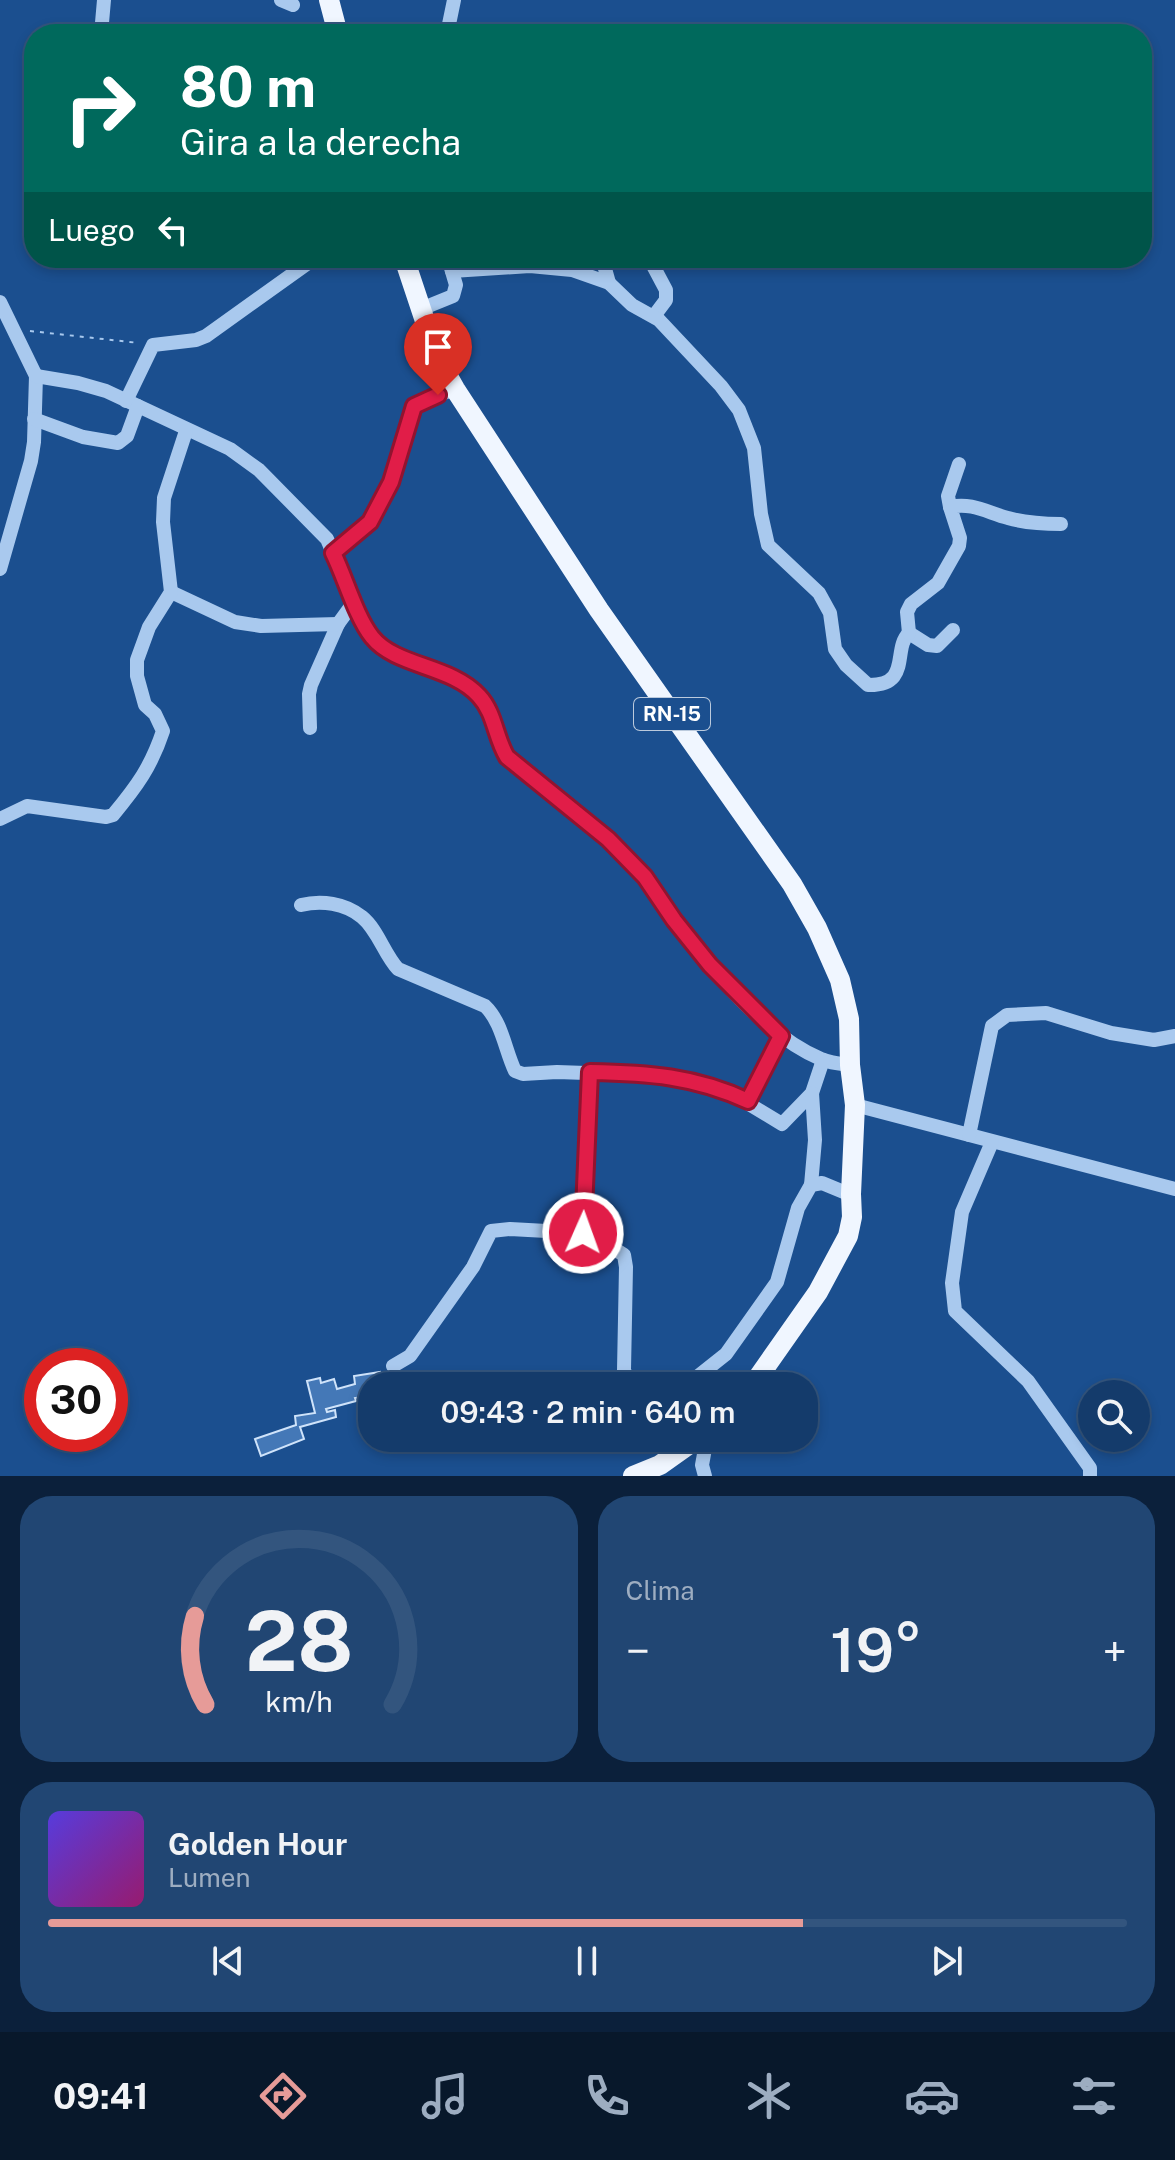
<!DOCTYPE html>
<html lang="es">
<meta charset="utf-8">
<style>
:root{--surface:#143b6b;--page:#214673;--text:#f1f3f6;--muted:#9dadc1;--line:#33557e;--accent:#e69b98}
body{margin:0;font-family:"Public Sans",sans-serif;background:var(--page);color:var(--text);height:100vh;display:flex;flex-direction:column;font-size:30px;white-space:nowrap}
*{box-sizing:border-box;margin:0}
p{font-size:26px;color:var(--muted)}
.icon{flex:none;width:44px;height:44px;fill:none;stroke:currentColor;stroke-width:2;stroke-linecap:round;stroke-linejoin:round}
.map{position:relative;height:1476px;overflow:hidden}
.sheet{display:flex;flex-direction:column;gap:20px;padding:20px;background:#0b203b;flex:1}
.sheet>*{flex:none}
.hud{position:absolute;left:24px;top:24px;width:1128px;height:244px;border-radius:32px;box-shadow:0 4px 12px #0003,0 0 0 2px var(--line);background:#00695c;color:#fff;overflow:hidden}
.controls{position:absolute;left:1078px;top:1380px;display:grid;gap:16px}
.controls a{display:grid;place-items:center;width:72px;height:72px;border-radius:50%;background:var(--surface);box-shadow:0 4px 12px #0003,0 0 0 2px var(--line);font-size:40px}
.speed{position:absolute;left:24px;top:1348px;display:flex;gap:16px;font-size:40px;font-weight:700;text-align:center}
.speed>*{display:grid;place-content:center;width:104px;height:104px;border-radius:50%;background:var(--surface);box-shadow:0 4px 12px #0003,0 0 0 2px var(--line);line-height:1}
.speed .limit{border:12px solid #d22;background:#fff;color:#111}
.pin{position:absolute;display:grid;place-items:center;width:68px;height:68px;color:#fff;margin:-82px -34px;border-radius:50% 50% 50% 0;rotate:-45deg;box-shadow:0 0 8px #0007}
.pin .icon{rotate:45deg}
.me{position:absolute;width:88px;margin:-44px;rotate:2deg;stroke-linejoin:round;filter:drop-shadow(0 0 6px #0008)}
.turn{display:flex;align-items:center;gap:28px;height:168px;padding:0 24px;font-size:36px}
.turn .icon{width:104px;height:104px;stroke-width:2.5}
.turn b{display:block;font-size:56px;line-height:68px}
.then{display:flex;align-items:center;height:76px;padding:0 24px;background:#0003;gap:16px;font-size:30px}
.big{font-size:60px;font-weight:600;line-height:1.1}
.sheet .card{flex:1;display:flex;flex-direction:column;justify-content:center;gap:12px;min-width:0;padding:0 28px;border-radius:32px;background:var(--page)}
.sheet .dial{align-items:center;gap:0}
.dial svg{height:208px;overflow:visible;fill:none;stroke:var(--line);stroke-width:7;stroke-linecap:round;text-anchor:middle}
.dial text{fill:var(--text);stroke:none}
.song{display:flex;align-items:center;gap:24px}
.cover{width:96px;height:96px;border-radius:12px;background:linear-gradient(135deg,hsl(250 70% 55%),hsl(320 70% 35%))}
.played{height:8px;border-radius:4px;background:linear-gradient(90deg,var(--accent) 70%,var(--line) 70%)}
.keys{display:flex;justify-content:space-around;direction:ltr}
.heat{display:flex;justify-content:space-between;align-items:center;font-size:44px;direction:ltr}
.sheet .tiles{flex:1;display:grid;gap:20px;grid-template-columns:1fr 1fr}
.card:last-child{grid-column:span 2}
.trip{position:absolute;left:358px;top:1372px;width:460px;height:80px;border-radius:32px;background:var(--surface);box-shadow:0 4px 12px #0003,0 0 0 2px var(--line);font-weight:600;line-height:80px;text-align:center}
.tabs{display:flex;height:128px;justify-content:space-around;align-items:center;background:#08182b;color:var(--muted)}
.tabs .icon{width:56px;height:56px}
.tabs .on{color:var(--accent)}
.tabs b{font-size:36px;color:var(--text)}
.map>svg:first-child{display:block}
</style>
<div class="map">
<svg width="1175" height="1476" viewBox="0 0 1175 1476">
<rect width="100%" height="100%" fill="#1b4f8f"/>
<path fill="#4478b7" stroke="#cfe3fa" stroke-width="2" d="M 380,1372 L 381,1386 L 372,1386 L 372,1389 L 368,1390 L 369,1396 L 355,1398 L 356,1401 L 326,1409 L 327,1412 L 335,1410 L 336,1417 L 300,1427 L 304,1439 L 261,1456 L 255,1439 L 296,1425 L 295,1416 L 315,1413 L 307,1381 L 320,1378 L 321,1383 L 334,1379 L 337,1389 L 355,1384 L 354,1376 Z"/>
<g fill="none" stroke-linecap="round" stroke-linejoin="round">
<path stroke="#a9c9ee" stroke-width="2" stroke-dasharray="4 6" stroke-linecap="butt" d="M 30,331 L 139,343"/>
<g stroke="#a9c9ee" stroke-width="14">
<path d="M 281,0 L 293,5"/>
<path d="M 101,34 L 104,0"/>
<path d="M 447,34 L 454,0"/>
<path d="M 602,258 L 609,283"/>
<path d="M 649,258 L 666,290 L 666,300 L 654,316"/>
<path d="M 452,271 L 530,266 L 572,270 L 609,283 L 632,305 L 659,320 L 721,386 L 739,410 L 754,448 L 761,514 L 768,545 L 819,593 L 830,613 L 835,649 L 846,665 L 868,685 C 912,686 892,649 909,633 L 928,645 L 937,646 L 953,630"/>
<path d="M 0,302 L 36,376 L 34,442 L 31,461 L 0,569"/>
<path d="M 421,309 L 453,296 L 456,285 L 448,258"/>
<path d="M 36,376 L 78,383 L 106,391 L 230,449 L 259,470 L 327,539 L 354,602 L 338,624 L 311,685 L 309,694 L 310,728"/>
<path d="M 126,401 L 153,345 L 196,340 L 206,336 L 315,258"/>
<path d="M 34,419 L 83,437 L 118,443 L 127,436 L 138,406"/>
<path d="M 950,507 L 948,496 L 959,464"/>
<path d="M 333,553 L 370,522 L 391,482 L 414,406 L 422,401 L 455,389"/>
<path d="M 171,592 L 235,622 L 261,626 L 338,624"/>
<path d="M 354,602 C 359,613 364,626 371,635 C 394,666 451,665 479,695 C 495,713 495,737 507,757 C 552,797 606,830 645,877 C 656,891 665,908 676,922 C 712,970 764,1035 821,1059 C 830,1063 841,1064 850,1065"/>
<path d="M 909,633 L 907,612 L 911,604 L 938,583 L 959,546 L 960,538 L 950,507 C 972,502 988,513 1008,518 C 1025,523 1044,524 1061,524"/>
<path d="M 0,819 L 27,806 L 106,817 L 113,815 C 137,786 151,767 163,731 L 155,714 L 145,705 L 137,676 L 137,660 L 149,627 L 171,592 L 163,522 L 164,498 L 186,431"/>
<path d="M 301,905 C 321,900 345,903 362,917 C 378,930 384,954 398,969 L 485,1006 C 502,1022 505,1050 515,1071 L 523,1074 L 557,1072 L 673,1076 L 729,1092 L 782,1124 L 812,1093 L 823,1060"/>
<path d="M 590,1072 L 582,1227 L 586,1237 L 613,1248 L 624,1255 L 626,1267 L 624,1370 L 630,1386"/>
<path d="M 748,1101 L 781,1036"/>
<path d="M 855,1105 L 1175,1189"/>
<path d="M 969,1135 L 992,1026 L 1007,1015 L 1046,1013 L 1111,1033 L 1154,1040 L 1175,1036"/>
<path d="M 992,1142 L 962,1212 L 952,1283 L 955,1311 L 1028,1381 L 1090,1468 L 1090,1476"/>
<path d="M 811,1185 L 815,1140 L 812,1093"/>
<path d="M 393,1366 L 410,1356 L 473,1267 L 491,1231 L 510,1229 L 583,1233"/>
<path d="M 676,1386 L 692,1381 L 726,1354 L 777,1282 L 798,1208 L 811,1185 L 822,1183 L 851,1195"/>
<path d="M 705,1476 L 702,1465 L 707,1438"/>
</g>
<g stroke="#f0f6ff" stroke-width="20">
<path d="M 329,0 L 338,34"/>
<path d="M 404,258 L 437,357 L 455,389 L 599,610 L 792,884 L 817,928 L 840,980 L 849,1019 L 850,1065 L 855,1105 L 851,1194 L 852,1217 L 848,1236 L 818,1292 L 752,1386"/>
<path d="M 633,1476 L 660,1465 L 698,1438"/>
</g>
</g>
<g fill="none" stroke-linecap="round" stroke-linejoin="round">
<g stroke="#92132f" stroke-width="20">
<path id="route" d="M 438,395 L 414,406 L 391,482 L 370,522 L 333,553 C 345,577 356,617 372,637 C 396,667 451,665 479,696 C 495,713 495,737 507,757 L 608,839 L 645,877 L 674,920 L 710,965 L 781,1036 L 748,1101 C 695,1076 647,1073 590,1072 L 583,1233"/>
</g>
<use href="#route" stroke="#e11d48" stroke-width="14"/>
</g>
<g text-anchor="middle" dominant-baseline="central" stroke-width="8" stroke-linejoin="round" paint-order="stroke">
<rect fill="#1b4f8f" stroke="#bbcadd" stroke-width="2" x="634" y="698" width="76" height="32" rx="6"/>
<g font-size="20" font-weight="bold" fill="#fff">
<text x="672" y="714">RN-15</text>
</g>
</g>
</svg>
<div class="controls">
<a><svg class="icon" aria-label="search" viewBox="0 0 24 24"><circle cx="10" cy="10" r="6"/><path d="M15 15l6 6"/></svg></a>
</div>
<div class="speed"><div class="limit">30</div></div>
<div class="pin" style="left:438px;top:395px;background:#d93025"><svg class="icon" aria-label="arrive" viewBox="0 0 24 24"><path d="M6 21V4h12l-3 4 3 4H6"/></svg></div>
<svg class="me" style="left:583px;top:1233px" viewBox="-20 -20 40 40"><circle r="17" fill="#e11d48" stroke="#fff" stroke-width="3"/><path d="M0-11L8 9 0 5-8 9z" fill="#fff"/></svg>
<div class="trip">09:43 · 2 min · 640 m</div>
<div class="hud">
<div class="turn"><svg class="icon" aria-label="right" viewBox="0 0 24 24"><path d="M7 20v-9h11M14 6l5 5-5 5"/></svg><div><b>80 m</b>Gira a la derecha</div></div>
<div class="then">Luego<svg class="icon" aria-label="left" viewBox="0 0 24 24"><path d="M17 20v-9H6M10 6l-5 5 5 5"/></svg></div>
</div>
</div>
<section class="sheet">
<div class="tiles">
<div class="card dial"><svg viewBox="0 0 100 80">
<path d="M14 69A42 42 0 1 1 86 69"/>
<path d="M14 69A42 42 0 0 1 10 35" stroke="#e69b98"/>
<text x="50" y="56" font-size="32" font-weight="700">28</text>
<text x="50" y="72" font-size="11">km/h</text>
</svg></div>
<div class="card"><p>Clima</p>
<div class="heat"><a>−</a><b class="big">19°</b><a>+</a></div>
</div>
<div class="card">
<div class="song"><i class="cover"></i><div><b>Golden Hour</b><p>Lumen</p></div></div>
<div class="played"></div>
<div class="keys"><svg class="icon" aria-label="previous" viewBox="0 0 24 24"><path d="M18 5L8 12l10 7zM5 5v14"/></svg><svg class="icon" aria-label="pause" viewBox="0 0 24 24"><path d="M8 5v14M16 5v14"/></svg><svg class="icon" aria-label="next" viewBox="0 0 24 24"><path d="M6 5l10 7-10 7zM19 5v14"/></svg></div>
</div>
</div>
</section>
<nav class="tabs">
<b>09:41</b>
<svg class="icon on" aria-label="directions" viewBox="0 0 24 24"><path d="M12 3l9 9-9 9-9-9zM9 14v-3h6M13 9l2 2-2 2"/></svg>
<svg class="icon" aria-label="music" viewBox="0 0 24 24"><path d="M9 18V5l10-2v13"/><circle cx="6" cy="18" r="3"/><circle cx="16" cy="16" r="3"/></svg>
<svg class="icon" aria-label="phone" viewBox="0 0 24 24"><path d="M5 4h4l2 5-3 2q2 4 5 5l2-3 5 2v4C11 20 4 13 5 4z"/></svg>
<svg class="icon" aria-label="climate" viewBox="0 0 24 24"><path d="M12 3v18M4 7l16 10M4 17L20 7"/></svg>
<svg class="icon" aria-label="car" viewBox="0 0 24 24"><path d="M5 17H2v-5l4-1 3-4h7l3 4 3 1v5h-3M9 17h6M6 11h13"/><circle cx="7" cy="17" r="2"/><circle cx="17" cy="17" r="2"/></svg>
<svg class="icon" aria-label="filters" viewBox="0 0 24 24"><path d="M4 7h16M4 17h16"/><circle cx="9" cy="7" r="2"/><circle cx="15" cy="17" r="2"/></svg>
</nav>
